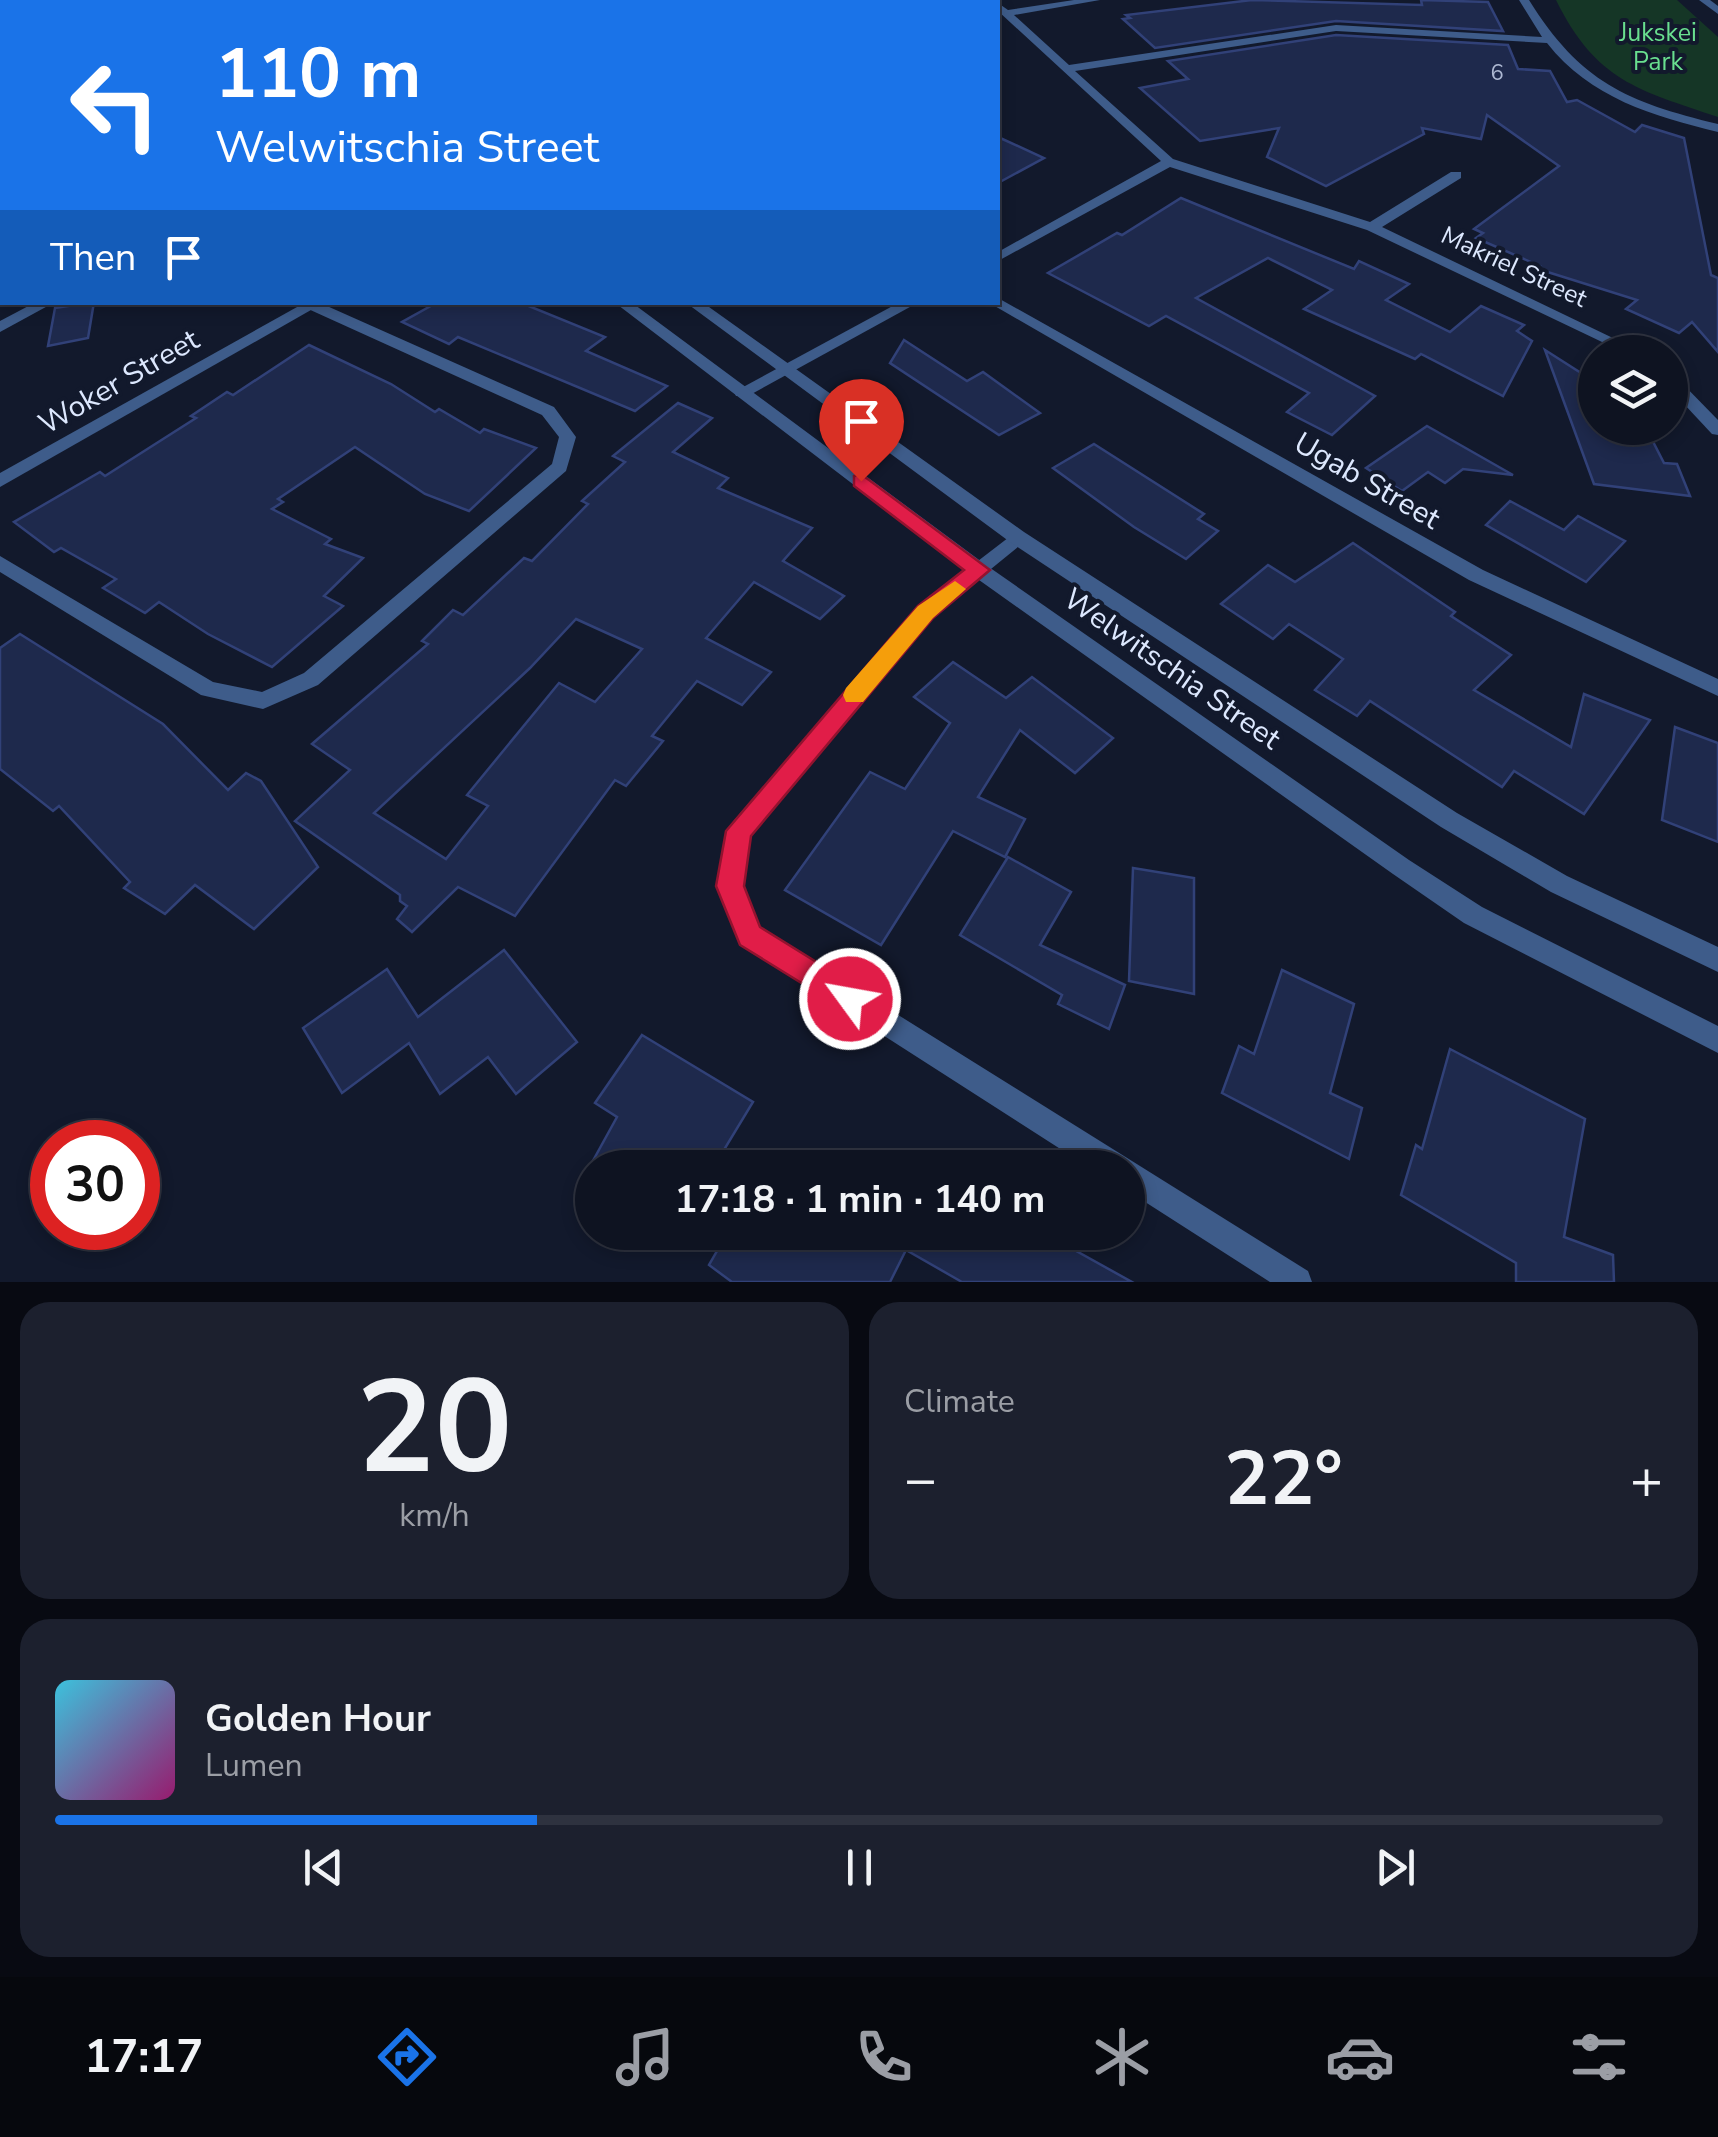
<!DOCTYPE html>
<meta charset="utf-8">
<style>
:root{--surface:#0e1321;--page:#1c202e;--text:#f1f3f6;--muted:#9b9ea5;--line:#2e323f;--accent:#1a73e8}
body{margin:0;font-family:"Nunito Sans",sans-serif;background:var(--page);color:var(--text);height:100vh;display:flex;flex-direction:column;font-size:38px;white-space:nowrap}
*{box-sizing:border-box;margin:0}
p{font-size:32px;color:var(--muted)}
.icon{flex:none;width:55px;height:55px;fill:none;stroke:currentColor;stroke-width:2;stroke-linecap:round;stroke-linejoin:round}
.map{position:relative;height:1282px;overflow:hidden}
.details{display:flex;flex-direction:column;gap:20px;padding:20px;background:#080a12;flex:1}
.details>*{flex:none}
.banner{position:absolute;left:0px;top:0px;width:1000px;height:305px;box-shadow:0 5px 15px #0003,0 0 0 2px var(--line);background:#1a73e8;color:#fff;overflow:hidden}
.buttons{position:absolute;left:1578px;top:335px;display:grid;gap:20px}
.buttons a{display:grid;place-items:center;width:110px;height:110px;border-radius:50%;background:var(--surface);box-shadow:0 5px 15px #0003,0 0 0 2px var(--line);font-size:50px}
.speed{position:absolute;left:30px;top:1120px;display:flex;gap:20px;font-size:50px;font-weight:700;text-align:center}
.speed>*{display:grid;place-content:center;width:130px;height:130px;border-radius:50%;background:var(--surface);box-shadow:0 5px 15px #0003,0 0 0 2px var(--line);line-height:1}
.speed .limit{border:15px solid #d22;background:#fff;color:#111}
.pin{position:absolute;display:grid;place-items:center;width:85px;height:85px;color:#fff;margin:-102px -42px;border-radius:50% 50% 50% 0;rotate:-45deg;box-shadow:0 0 10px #0007}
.pin .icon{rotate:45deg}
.me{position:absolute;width:110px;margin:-55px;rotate:302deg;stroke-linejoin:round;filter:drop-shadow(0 0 8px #0008)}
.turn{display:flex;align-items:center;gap:35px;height:210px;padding:0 50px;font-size:45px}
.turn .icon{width:130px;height:130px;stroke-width:2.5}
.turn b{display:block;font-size:70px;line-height:85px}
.then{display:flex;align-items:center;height:95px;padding:0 50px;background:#0003;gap:20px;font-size:38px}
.big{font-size:75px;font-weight:700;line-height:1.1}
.details .widget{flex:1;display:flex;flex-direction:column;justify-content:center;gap:15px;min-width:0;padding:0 35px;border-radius:30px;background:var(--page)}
.details .dial{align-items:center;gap:0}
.dial b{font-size:130px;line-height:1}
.song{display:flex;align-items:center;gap:30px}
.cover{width:120px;height:120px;border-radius:15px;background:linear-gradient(135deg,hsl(190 70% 55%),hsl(320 70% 35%))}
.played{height:10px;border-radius:5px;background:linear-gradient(90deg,var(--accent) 30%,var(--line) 30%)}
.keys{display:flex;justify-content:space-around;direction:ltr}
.heat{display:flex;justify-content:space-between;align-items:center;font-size:55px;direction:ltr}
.details .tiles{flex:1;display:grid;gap:20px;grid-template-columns:1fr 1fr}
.widget:last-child{grid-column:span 2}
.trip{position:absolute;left:575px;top:1150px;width:570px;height:100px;border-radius:50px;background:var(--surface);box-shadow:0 5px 15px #0003,0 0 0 2px var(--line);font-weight:700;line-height:100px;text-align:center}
.tab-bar{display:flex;height:160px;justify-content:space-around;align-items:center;background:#06080d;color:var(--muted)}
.tab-bar .icon{width:70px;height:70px}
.tab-bar .on{color:var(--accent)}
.tab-bar b{font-size:45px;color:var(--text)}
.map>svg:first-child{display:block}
</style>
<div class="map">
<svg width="1718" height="1282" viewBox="0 0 1718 1282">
<rect width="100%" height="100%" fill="#12192c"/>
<path fill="#153626" d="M 1556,0 L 1677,0 L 1718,37 L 1718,117 C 1638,90 1596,81 1556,0 Z"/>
<g fill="#1e294c" stroke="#314178" stroke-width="2.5" fill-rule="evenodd">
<path d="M 1252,0 L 1422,5 L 1421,0 L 1488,2 L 1503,31 L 1336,21 L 1155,48 L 1123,19 L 1130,18 L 1126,15 Z"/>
<path d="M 1336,35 L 1508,45 L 1518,69 L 1550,71 L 1567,102 L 1577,100 L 1635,132 L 1642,125 L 1684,138 L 1711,275 L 1718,278 L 1718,352 L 1692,322 L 1679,333 L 1626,309 L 1637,300 L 1538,269 L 1540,266 L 1476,238 L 1483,233 L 1474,229 L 1559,166 L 1487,115 L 1481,139 L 1422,128 L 1424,134 L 1326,186 L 1267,157 L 1279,128 L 1200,141 L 1140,88 L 1188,79 L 1168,61 Z"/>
<path d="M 998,137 L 1044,158 L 998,183 Z"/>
<path d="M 1181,198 L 1354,269 L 1359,261 L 1409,284 L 1386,300 L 1450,332 L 1481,306 L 1524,325 L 1517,331 L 1532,341 L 1503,396 L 1421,354 L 1415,359 L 1304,309 L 1332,290 L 1268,258 L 1196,298 L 1375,396 L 1332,435 L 1287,412 L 1309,393 L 1166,316 L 1149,326 L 1048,273 L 1117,233 L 1122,235 Z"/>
<path d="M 94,302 L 88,338 L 48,346 L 55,308 Z"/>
<path d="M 438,302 L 519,302 L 605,337 L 586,351 L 667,386 L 635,411 L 458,337 L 449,344 L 402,322 Z"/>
<path d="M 904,340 L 967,381 L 983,372 L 1040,413 L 999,435 L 890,363 Z"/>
<path d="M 309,345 L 391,384 L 435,412 L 439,409 L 480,433 L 484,429 L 536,448 L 469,511 L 425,494 L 355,447 L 278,499 L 283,502 L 272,509 L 331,539 L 325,544 L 363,558 L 324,596 L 343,606 L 272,667 L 208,634 L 159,602 L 145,613 L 103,588 L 116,579 L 61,548 L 54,552 L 14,522 L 100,472 L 105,476 L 196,418 L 191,416 L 227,392 L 233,395 Z"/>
<path d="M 1545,350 L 1595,382 L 1595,428 L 1647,430 L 1664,463 L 1677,464 L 1690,496 L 1594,484 Z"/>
<path d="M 678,403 L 712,418 L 673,452 L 728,478 L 718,488 L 812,528 L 783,561 L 844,596 L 820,619 L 754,582 L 706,638 L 771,672 L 742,705 L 697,681 L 652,736 L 663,741 L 626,786 L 615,780 L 515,916 L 458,887 L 412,932 L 397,919 L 407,906 L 400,901 L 400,895 L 295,821 L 350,770 L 312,744 L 428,644 L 422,641 L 453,610 L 463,615 L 524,558 L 532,561 L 588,504 L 582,501 L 625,462 L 613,456 ZM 576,619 L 642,649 L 595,702 L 559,683 L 467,795 L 488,806 L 446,859 L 374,813 L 530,668 Z"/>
<path d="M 1427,426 L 1513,475 L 1463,469 L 1445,483 L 1428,472 L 1402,491 L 1366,468 Z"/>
<path d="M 1094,444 L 1204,514 L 1198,519 L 1218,531 L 1186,559 L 1134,527 L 1053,468 Z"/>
<path d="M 1510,501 L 1564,530 L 1578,516 L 1625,541 L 1586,582 L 1486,525 Z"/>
<path d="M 1353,543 L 1455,612 L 1451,616 L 1511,655 L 1474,690 L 1571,747 L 1584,694 L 1650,720 L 1584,814 L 1514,771 L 1502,787 L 1370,701 L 1357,716 L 1315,690 L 1343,659 L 1289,624 L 1273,639 L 1221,604 L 1268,565 L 1295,582 Z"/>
<path d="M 20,634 L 163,724 L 228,790 L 246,773 L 261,781 L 318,867 L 254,929 L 195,885 L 165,914 L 124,888 L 130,882 L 59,806 L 53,811 L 0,769 L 0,648 Z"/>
<path d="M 953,662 L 1006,698 L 1032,677 L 1113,738 L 1075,773 L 1020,730 L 978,797 L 1025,819 L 1005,857 L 953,831 L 881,945 L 785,890 L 870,772 L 905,789 L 950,723 L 914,697 Z"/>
<path d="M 1675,727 L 1718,743 L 1718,842 L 1662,820 Z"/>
<path d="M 1008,857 L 1071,892 L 1040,945 L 1125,985 L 1109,1029 L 1058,1004 L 1062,995 L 960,935 Z"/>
<path d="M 1133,868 L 1194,878 L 1194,994 L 1129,981 Z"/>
<path d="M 504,950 L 577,1042 L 516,1094 L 488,1057 L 440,1094 L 409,1043 L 342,1093 L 303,1028 L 387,969 L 418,1017 Z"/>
<path d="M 1282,970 L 1354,1004 L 1330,1093 L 1362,1108 L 1349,1159 L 1222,1093 L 1239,1046 L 1254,1054 Z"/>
<path d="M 642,1035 L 753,1102 L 713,1168 L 589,1168 L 617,1117 L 595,1103 Z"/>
<path d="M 1450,1049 L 1585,1119 L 1564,1237 L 1613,1255 L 1614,1282 L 1516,1282 L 1516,1263 L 1401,1195 L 1416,1145 L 1422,1149 Z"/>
<path d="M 728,1232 L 1042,1232 L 1132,1282 L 962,1282 L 906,1250 L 890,1282 L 732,1282 L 709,1265 Z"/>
</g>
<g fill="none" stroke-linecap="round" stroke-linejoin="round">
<g fill="#3e5c8a" fill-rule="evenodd">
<path d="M 2,169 L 2,178 L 0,179 L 0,170 Z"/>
<path d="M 36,302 L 55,302 L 0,332 L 0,321 Z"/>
<path d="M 305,302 L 318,302 L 554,407 L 576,437 L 566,471 L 318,685 L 263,709 L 201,695 L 0,572 L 0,556 L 213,682 L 262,692 L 304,673 L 552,464 L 559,437 L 542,415 L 306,308 Z"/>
</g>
<g fill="#3e5c8a" fill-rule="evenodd">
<path d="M 693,0 L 704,0 L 705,2 L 695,2 Z"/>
<path d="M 1074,0 L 1100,0 L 1014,15 L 1069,65 L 1336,25 L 1542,37 L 1519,0 L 1529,0 C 1580,82 1627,102 1718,124 L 1718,132 C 1653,116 1590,98 1547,43 L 1336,31 L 1075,71 L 1173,159 L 1370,222 L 1451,172 L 1461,172 L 1461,178 L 1382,227 L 1642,352 L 1623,352 L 1367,230 L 1170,167 L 998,261 L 998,252 L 1161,161 L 998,11 L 998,3 L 1008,10 Z"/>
<path d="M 1699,0 L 1710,0 L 1718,6 L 1718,14 Z"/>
<path d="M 998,298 L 1483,570 L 1718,679 L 1718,696 L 1469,580 L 993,305 L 991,302 L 998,302 Z"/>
<path d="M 306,302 L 325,302 L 0,487 L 0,473 Z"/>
<path d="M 900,302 L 919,302 L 748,396 L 736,396 L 734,392 Z"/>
<path d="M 1670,375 L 1676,377 L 1718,420 L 1718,435 L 1712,434 L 1670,389 Z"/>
<path d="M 1017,531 L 1026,537 L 1024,542 L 932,617 L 750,835 L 742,886 L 759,928 L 1308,1271 L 1312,1282 L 1270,1282 L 1128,1191 L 1128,1168 L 1090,1168 L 741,944 L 738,936 L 718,886 L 731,824 L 918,607 Z"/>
</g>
<g fill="#3e5c8a" fill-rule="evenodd">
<path d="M 143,0 L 158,0 L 159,2 L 145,2 Z"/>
<path d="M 202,0 L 218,0 L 219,2 L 205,2 Z"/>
<path d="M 614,302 L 631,302 L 986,565 L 1409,860 L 1482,907 L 1718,1026 L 1718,1053 L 1464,923 L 1393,874 L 972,575 Z"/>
<path d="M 685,302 L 702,302 L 1024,532 L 1457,813 L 1567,876 L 1718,947 L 1718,972 L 1551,892 L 1441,827 L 1010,542 Z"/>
</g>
</g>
<path fill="#e11d48" stroke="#92132f" stroke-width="2.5" d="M 861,474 L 990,570 L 933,618 L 751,836 L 744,886 L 760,927 L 860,989 L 864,999 L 860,1009 L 850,1013 L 740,945 L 716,886 L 726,831 L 918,606 L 964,570 L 854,486 L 854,476 Z"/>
<path fill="#f59e0b" d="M 955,581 L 966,589 L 933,618 L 863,702 L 846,702 L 843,695 L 846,688 L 918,606 Z"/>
<g text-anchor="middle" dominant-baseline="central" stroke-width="8" stroke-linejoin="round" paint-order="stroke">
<g font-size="22" fill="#adb8d2">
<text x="1497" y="73">6</text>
</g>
<g font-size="25" fill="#69df8f" stroke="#12192c">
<text x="1658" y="33">Jukskei<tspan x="1658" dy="29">Park</tspan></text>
</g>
<g font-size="25" fill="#dde8fe" stroke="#12192c">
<text transform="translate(1514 267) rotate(25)">Makriel Street</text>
</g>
<g font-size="30" fill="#dde8fe" stroke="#12192c">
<text transform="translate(119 382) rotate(-30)">Woker Street</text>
<text transform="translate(1367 481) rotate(30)">Ugab Street</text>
<text transform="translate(1172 669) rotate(35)">Welwitschia Street</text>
</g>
</g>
</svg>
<div class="buttons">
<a><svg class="icon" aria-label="layers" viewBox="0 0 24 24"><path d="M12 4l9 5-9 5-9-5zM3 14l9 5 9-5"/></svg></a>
</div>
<div class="speed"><div class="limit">30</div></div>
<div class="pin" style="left:861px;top:481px;background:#d93025"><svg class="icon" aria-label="arrive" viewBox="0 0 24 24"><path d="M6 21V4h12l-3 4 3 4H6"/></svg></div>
<svg class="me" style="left:850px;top:999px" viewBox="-20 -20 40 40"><circle r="17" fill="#e11d48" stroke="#fff" stroke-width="3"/><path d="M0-11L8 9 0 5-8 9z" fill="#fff"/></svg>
<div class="trip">17:18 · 1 min · 140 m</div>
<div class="banner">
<div class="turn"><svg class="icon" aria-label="left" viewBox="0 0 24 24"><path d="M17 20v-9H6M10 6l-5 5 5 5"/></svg><div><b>110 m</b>Welwitschia Street</div></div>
<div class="then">Then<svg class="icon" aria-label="arrive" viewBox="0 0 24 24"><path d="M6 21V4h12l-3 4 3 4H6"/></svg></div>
</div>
</div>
<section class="details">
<div class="tiles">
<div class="widget dial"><b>20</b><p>km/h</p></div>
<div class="widget"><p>Climate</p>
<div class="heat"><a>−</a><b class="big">22°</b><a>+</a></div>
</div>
<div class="widget">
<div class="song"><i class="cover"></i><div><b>Golden Hour</b><p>Lumen</p></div></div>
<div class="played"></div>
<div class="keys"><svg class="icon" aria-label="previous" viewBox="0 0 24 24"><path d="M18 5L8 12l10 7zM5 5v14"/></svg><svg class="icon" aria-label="pause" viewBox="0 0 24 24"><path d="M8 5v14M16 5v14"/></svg><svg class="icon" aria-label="next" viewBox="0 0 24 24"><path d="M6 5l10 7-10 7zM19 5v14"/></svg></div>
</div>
</div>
</section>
<nav class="tab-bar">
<b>17:17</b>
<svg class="icon on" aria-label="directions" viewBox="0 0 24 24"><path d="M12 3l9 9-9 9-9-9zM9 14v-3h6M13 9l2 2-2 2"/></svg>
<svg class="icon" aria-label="music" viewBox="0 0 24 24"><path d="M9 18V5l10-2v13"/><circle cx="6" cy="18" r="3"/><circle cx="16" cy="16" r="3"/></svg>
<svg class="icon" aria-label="phone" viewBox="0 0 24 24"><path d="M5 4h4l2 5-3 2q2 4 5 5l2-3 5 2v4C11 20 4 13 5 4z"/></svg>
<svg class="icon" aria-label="climate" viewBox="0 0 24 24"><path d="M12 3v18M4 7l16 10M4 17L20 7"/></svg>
<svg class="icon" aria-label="car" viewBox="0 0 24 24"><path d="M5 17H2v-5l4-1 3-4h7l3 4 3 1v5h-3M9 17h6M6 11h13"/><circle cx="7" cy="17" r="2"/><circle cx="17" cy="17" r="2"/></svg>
<svg class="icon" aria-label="filters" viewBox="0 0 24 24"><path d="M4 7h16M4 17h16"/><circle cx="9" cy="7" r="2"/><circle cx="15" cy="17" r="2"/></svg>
</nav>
